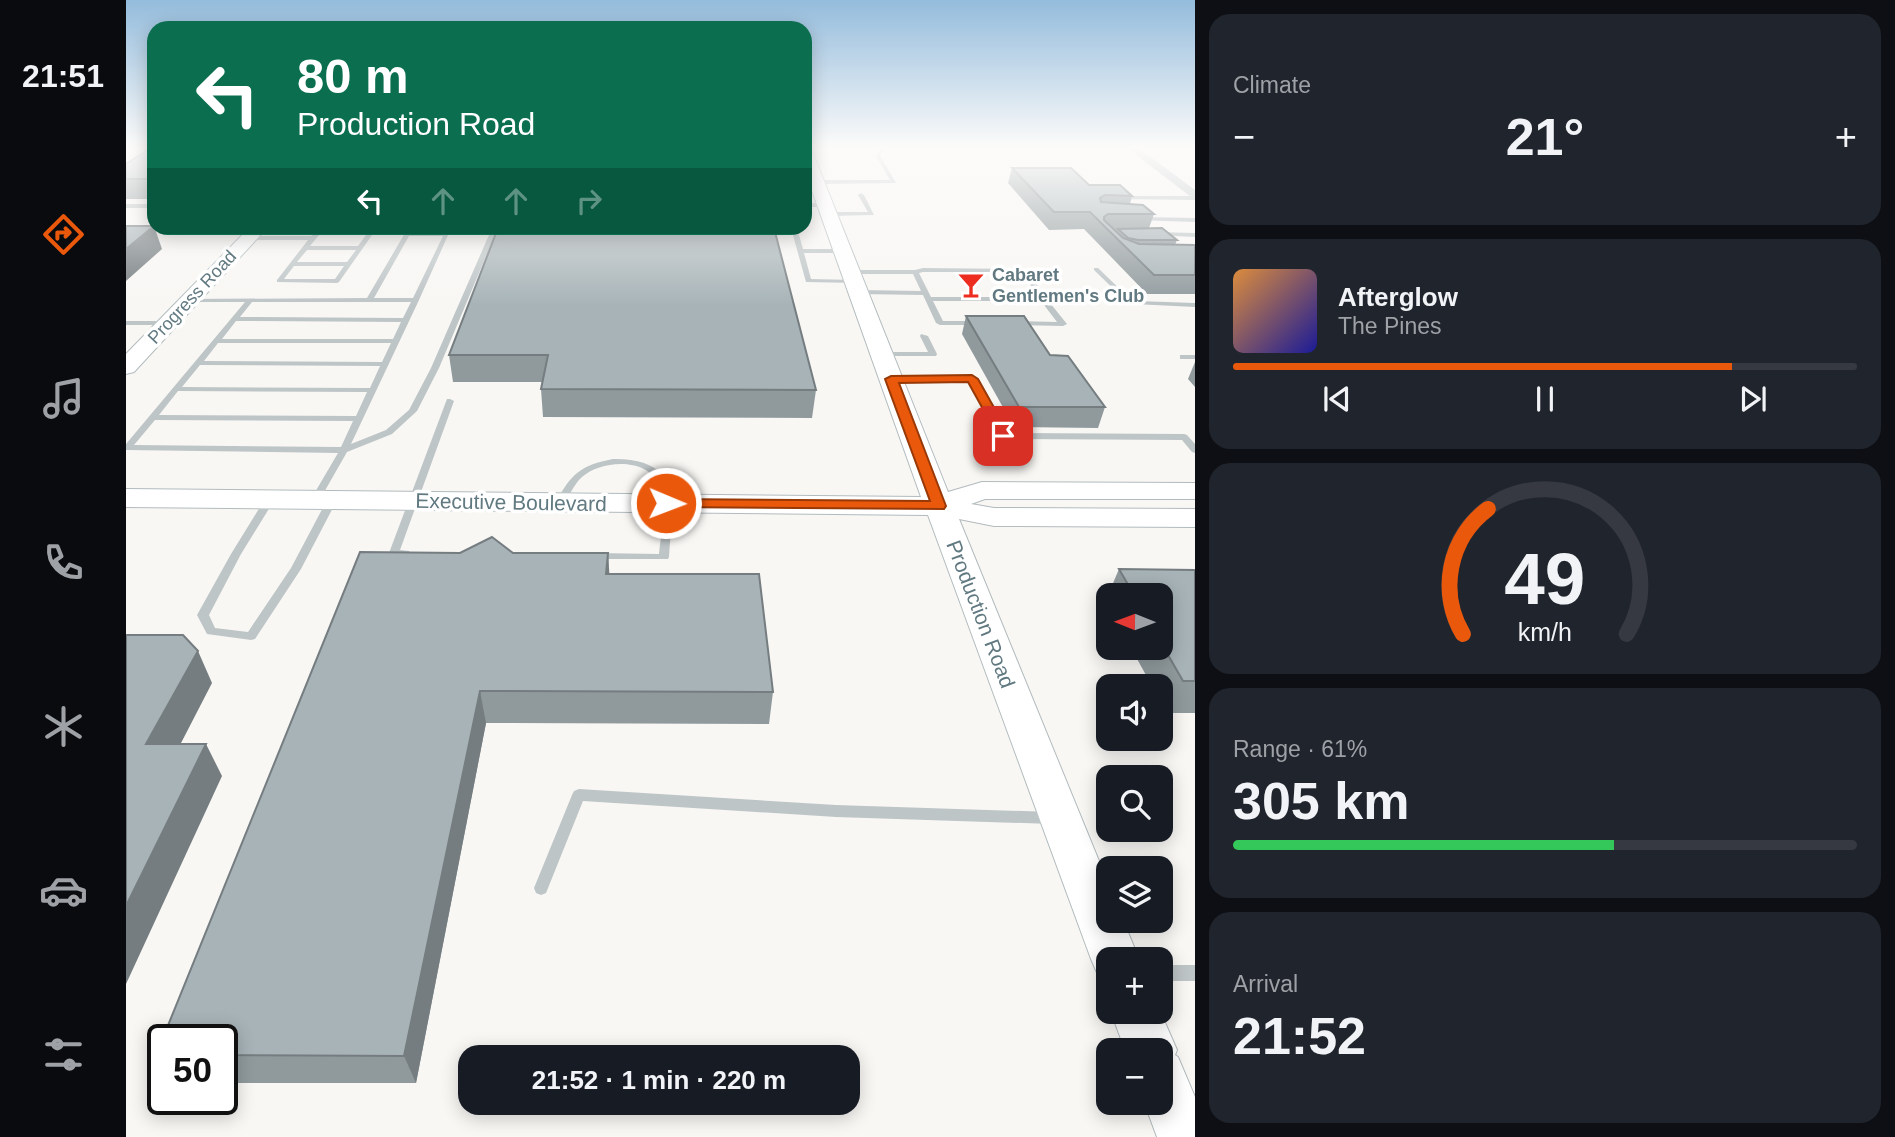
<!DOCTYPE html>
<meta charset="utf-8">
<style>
:root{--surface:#171b24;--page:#20242c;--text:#f1f3f6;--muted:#9ea1a6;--line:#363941;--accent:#ea580c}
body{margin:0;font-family:Helvetica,sans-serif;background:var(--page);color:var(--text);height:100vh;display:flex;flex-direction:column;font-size:26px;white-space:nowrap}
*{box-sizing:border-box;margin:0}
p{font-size:23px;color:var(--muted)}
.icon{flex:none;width:38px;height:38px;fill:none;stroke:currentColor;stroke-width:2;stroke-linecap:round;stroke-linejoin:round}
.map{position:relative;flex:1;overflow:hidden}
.side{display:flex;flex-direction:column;gap:14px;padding:14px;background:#0d0f14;width:700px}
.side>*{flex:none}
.banner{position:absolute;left:21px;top:21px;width:665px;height:214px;border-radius:21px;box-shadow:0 4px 18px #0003;background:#0b6e4f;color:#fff;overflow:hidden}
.needle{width:46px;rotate:271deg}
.fabs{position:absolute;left:970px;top:583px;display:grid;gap:14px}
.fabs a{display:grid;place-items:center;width:77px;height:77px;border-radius:14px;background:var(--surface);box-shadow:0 4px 18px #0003;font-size:35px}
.speed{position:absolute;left:21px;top:1024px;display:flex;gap:14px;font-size:35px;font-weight:700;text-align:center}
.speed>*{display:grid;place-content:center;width:91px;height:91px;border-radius:50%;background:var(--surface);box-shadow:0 4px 18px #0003;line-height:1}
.speed .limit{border:4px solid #111;border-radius:10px;background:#fff;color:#111}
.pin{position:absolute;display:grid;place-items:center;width:60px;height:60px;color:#fff;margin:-30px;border-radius:14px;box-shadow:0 4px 10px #0006}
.me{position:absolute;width:77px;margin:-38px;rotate:91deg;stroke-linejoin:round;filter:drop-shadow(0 0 5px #0008)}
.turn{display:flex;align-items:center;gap:24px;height:147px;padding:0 35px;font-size:32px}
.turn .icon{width:91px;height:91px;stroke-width:2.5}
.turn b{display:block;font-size:49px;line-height:60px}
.lanes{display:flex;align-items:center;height:66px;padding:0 35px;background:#0003;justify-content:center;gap:35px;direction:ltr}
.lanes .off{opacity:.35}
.big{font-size:52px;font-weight:700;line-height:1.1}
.side .tile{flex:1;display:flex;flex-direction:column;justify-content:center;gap:10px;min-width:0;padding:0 24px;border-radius:21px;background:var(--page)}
.side .dial{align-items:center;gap:0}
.dial svg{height:182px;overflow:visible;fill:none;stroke:var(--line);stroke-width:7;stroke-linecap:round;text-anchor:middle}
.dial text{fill:var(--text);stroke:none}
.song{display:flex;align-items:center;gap:21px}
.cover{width:84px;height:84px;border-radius:10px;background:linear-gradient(135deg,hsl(30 70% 55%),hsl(240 70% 35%))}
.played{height:7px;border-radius:4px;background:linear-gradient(90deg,var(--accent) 80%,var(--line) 80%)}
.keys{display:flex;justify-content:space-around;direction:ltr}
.heat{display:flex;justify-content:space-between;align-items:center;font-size:38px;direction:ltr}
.charge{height:10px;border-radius:5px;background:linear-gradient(90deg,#34c759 61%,var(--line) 0)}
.trip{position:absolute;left:332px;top:1045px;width:402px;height:70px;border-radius:21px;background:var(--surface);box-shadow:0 4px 18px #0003;font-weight:700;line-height:70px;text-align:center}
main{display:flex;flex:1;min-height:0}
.tab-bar{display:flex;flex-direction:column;width:126px;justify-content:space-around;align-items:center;background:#090b0e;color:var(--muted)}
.tab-bar .icon{width:49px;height:49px}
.tab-bar .active{color:var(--accent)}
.tab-bar b{font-size:32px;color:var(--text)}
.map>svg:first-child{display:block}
</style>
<main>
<nav class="tab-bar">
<b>21:51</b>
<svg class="icon active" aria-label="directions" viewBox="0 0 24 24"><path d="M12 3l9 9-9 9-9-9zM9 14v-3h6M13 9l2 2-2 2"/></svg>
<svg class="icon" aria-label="music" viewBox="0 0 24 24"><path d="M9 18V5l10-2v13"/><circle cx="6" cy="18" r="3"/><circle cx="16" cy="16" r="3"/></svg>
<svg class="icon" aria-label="phone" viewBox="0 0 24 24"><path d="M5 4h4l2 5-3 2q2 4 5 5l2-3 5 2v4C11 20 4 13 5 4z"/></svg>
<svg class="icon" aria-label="climate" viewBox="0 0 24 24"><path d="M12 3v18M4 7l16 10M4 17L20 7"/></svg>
<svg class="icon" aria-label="car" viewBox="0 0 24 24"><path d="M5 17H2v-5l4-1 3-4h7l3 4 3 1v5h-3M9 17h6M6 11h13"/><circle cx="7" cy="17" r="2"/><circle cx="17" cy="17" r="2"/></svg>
<svg class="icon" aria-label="filters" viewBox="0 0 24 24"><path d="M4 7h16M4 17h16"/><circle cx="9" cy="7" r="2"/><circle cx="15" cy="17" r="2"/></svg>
</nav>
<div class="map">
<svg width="1069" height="1137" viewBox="0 0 1069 1137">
<rect width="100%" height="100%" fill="#f8f7f4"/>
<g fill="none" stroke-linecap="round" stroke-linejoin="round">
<g stroke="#b2bbbe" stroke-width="2">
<g id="secondary">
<path d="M 679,147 L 686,151 L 822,492 L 856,482 L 1069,483 L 1069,499 L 859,499 L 845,504 L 868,508 L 1069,509 L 1069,527 L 868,526 L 833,519 L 982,883 L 982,920 L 997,920 L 1013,959 L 982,959 L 982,979 L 972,975 L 965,959 L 802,515 L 0,507 L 0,489 L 795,497 L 679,171 Z"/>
<path d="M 123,228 L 141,228 L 8,372 L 0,374 L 0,354 Z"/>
<path d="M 1034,1011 L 1051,1050 L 1049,1055 L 1052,1057 L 1069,1097 L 1069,1137 L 1031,1137 L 1018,1102 L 1034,1102 L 1034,1050 L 999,1050 L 985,1012 Z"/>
</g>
</g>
<g fill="#bec5c7" fill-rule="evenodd">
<path d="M 754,147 L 758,147 L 754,156 L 770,183 L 691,184 L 688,182 L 691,180 L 764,180 L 750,156 Z"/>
<path d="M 735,193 L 738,195 L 748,215 L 703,216 L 700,214 L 703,212 L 742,212 L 732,195 Z"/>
<path d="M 991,196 L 1069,196 L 1069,200 L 989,199 L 989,197 Z"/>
<path d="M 679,203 L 699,203 L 702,205 L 699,207 L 679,207 Z"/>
<rect x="0" y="204" width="28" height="4"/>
<path d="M 1012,217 L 1069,218 L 1069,222 L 1010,220 L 1009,219 Z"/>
<path d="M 104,228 L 135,228 L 132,230 L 107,230 Z"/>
<path d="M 245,228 L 251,228 L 213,282 L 211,283 L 151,282 L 151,280 L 182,240 L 123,240 L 120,238 L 123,236 L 185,236 L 191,231 L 243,231 ZM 193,235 L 240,235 L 232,246 L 184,246 ZM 181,250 L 230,250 L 221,262 L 171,262 ZM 168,266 L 218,266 L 209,279 L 158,279 Z"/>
<path d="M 366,228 L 372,228 L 313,368 L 291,411 L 266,434 L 221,452 L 193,501 L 190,502 L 185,499 L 212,453 L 0,450 L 0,444 L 119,302 L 63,302 L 61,301 L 61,299 L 241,298 L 279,233 L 323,233 L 293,300 L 225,444 L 260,430 L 283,410 L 305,368 ZM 283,236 L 317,236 L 287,298 L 248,298 ZM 126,302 L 285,302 L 277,318 L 114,317 ZM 110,321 L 275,322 L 267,339 L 96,339 ZM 92,343 L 265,343 L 256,362 L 78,361 ZM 74,365 L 254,366 L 244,388 L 56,387 ZM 52,391 L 241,392 L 230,416 L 33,415 ZM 29,420 L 227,421 L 215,447 L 8,445 Z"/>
<path d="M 665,228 L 671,228 L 677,249 L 717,249 L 720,251 L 717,253 L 678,253 L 685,279 L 728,280 L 731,282 L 730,283 L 680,282 Z"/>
<path d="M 1030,232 L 1069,233 L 1069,237 L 1028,235 L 1027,234 Z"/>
<path d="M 797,268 L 901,269 L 920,298 L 941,324 L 937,326 L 885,325 L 884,323 L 888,321 L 931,322 L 915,301 L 807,301 L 817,321 L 851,321 L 855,323 L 851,325 L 814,325 L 810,323 L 797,295 L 733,294 L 730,292 L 733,290 L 795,291 L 787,274 L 725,274 L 722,272 L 725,270 L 789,270 ZM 797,272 L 897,272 L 912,297 L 805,297 L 793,273 Z"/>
<path d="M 968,268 L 972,268 L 1002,297 L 1011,301 L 1069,303 L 1069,307 L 1008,304 L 998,299 L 968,270 Z"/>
<path d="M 0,321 L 42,321 L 46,323 L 42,325 L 0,325 Z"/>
<path d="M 795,334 L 802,336 L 811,354 L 810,356 L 756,356 L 752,354 L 756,352 L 802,352 L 794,336 Z"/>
<rect x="1054" y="355" width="15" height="4"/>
<path d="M 762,377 L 849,377 L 880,433 L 1058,434 L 1061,435 L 1069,444 L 1069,453 L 1066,452 L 1056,440 L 877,439 L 873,436 L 843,381 L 762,381 Z"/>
<path d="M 321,399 L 324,399 L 328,401 L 274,550 L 283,551 L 284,553 L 279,556 L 264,555 L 263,553 Z"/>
<path d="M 487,459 C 558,458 546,506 543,557 L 542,559 L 470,559 L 465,556 L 470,553 L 533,554 C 535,533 541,504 532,484 C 521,457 475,460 456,477 C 448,484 444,495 438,504 L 432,504 L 430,502 C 445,474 455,465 487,459 Z"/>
<path d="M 144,496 L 149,499 L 115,554 L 83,615 L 89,628 L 122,632 L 165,568 L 201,500 L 206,497 L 211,500 L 175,569 L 129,639 L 125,640 L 81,634 L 71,615 L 105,554 L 139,499 Z"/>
<path d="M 453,789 L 710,805 L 926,812 L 931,814 L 933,818 L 931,822 L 926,824 L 710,817 L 457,801 L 420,893 L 415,895 L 410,893 L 408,888 L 446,795 L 448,791 Z"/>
<rect x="1034" y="965" width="35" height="16"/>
</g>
<path fill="#bec5c7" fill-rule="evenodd" d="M 1000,147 L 1011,147 L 1069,190 L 1069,200 Z"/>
<use href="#secondary" fill="#fff" fill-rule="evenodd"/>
</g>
<g fill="#909a9d">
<path d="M 28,147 L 28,199 L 0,199 L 0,164 Z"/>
<path d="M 886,168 L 963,185 L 1006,196 L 1004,204 L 1028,214 L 1023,228 L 1051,240 L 1049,245 L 1069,245 L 1069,294 L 1021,294 L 958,229 L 923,230 L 882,183 Z"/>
<path d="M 372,228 L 690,390 L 686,418 L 417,417 L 415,389 L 416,382 L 327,382 L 323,355 Z"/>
<path d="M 840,316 L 924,355 L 979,407 L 972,428 L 888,427 L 836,334 Z"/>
<path d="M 1069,362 L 1069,387 L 1062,379 Z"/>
<path d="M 366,537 L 387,553 L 482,553 L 483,574 L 633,574 L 647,692 L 643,724 L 360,723 L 290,1083 L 96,1083 L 96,1040 L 37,1040 L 37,1062 L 30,1055 L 234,552 L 334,553 Z"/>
<path d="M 993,569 L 1069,570 L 1069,713 L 1040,713 L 1034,702 L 1034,686 L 1026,686 L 1005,648 L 1034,648 L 1034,595 L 982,595 Z"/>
</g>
<g fill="#757d80">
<path d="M 28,226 L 36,249 L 0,281 L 0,249 Z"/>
<path d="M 482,553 L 484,584 L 480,574 Z"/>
<path d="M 72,651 L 86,683 L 38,776 L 20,744 Z"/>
<path d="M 354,691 L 360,723 L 290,1083 L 278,1056 Z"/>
<path d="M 80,744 L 96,776 L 0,984 L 0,906 Z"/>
</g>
<g fill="#a7b3b7" stroke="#757d80" stroke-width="2">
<path d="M 26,147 L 28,147 L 28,179 L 0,179 L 0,164 Z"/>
<path d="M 886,168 L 945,168 L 963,185 L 994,185 L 1006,196 L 979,195 L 974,198 L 975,202 L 1017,205 L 1028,214 L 982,214 L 978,217 L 978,220 L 997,238 L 1013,244 L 1069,245 L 1069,275 L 1028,275 L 964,212 L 928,212 Z"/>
<path d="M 0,226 L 28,226 L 0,249 Z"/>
<path d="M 372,228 L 648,228 L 690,390 L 415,389 L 422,355 L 323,355 Z"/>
<path d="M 1036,228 L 1051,240 L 1012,240 L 1002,238 L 992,229 Z"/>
<path d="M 840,316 L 898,316 L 924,355 L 942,356 L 979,407 L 893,407 Z"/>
<path d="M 366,537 L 387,553 L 482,553 L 480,574 L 633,574 L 647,692 L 354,691 L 278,1056 L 96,1055 L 96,1040 L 37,1040 L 37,1055 L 30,1055 L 234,552 L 334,553 Z"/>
<path d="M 993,569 L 1069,570 L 1069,681 L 1057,681 L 1034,641 L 1034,595 L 1008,595 Z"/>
<path d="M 0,635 L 57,635 L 72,651 L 20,744 L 80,744 L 0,906 Z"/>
</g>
<linearGradient id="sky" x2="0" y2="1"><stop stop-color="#94bcdc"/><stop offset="0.48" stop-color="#fcfbfa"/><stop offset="1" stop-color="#fcfbfa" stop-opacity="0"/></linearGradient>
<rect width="1069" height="306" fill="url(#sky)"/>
<path fill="#ea580c" stroke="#983908" stroke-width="2" d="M 846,375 L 852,379 L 884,436 L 882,438 L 873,438 L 842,382 L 773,383 L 820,506 L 818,509 L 540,507 L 533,503 L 540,499 L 804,501 L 759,379 L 765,376 Z"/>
<defs>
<g id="bar-bare" transform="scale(2.1)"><path d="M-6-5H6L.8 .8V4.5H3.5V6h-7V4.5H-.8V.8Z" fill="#ed2d1f" stroke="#fff" stroke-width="2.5" paint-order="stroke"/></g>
</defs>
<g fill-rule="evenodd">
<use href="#bar-bare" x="845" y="285"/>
</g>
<g text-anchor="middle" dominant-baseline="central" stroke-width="7" stroke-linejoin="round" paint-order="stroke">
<g font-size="18" font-weight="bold" fill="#617981" stroke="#fff" text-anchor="start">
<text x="866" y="275">Cabaret<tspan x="866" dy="21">Gentlemen's Club</tspan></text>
</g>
<g font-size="18" fill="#617981" stroke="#fff">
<text transform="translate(66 297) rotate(-47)">Progress Road</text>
</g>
<g font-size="21" fill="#617981" stroke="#fff">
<text transform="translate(385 502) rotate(1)">Executive Boulevard</text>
<text transform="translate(855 614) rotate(69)">Production Road</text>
</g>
</g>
</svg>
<div class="fabs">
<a><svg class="needle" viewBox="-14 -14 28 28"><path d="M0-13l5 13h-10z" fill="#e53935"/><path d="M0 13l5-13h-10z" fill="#9ea1a6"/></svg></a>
<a><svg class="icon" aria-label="sound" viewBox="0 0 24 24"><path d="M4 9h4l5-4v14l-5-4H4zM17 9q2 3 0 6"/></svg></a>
<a><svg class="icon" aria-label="search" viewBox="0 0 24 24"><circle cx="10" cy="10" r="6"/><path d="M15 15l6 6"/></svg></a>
<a><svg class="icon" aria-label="layers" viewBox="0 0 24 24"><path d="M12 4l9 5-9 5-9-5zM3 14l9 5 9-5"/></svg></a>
<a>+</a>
<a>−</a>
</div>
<div class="speed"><div class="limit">50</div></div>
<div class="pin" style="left:877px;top:436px;background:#d93025"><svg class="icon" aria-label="arrive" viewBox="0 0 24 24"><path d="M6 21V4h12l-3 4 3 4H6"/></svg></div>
<svg class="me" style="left:540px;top:503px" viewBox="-20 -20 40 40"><circle r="17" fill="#ea580c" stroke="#fff" stroke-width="3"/><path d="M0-11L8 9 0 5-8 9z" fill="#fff"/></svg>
<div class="trip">21:52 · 1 min · 220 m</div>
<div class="banner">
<div class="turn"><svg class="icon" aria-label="left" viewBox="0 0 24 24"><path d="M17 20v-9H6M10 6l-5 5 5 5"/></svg><div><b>80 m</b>Production Road</div></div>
<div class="lanes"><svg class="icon" aria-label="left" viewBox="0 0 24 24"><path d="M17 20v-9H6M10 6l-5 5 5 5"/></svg><svg class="icon off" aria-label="ahead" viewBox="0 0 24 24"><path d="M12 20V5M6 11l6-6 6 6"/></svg><svg class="icon off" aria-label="ahead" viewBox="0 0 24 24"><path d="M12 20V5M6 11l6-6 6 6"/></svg><svg class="icon off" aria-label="right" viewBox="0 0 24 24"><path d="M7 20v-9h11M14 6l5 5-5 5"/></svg></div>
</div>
</div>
<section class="side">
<div class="tile"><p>Climate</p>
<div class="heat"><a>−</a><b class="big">21°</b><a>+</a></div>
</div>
<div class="tile">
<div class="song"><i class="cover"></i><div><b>Afterglow</b><p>The Pines</p></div></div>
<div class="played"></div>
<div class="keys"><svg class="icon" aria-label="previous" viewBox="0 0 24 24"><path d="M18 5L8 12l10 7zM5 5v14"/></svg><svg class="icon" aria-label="pause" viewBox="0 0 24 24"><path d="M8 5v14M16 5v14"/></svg><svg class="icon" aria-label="next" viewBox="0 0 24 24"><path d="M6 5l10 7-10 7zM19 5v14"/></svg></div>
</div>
<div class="tile dial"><svg viewBox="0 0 100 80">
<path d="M14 69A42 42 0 1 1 86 69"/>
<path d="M14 69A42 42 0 0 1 25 14" stroke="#ea580c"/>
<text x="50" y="56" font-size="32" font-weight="700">49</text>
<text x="50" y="72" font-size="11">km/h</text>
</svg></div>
<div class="tile"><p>Range · 61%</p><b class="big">305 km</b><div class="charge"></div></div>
<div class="tile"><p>Arrival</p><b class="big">21:52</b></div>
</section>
</main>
